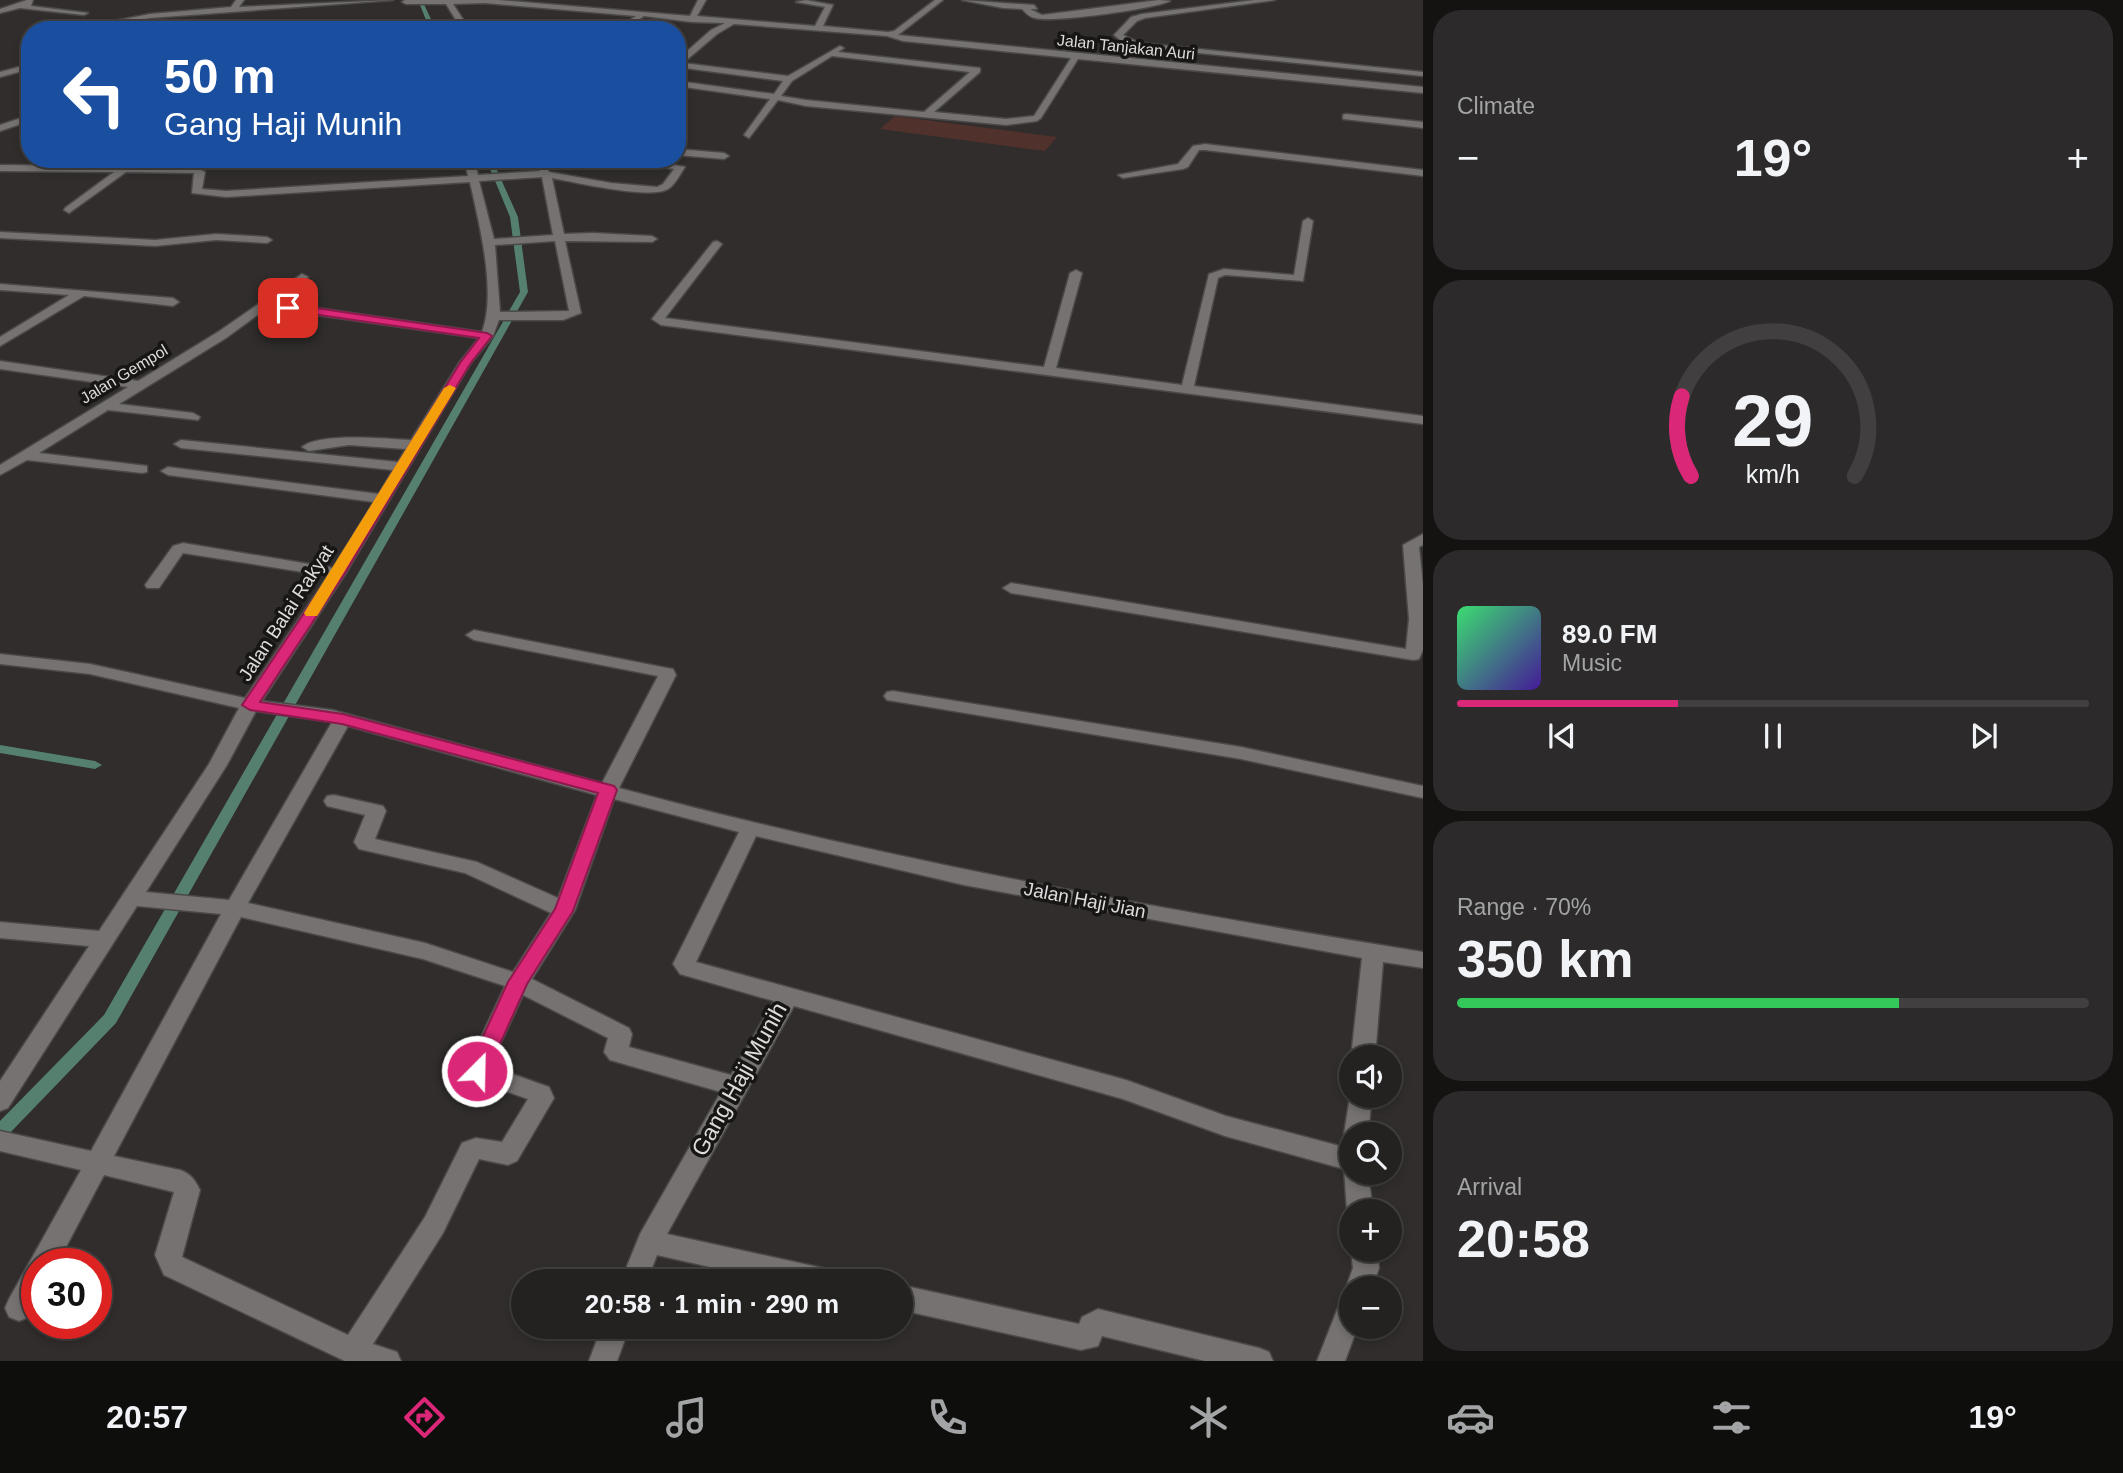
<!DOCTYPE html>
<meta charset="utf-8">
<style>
:root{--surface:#242221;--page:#2c2a2a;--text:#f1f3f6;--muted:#a3a4a5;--line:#413f3f;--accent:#db2777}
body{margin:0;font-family:Arial,sans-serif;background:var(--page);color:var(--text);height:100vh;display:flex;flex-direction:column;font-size:26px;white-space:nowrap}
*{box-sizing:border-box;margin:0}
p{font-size:23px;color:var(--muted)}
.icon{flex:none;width:38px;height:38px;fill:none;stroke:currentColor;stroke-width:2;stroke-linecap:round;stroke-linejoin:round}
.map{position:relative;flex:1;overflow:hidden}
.sheet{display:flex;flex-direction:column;gap:10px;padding:10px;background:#141312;width:700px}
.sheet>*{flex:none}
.guide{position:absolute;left:21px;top:21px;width:665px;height:147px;border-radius:28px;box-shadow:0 4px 10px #0003,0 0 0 2px var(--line);background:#1a4fa0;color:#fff;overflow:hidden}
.controls{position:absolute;left:1339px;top:1045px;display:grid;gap:14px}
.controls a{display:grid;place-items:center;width:63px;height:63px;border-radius:50%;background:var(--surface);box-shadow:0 4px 10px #0003,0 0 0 2px var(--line);font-size:35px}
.speed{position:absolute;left:21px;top:1248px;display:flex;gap:14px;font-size:35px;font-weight:700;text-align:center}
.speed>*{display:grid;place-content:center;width:91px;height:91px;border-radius:50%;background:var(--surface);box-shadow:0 4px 10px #0003,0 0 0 2px var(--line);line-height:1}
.speed .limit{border:10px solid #d22;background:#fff;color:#111}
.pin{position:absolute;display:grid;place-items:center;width:60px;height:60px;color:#fff;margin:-30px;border-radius:14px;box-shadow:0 4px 10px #0006}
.me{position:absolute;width:77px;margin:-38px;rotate:23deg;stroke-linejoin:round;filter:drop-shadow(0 0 5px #0008)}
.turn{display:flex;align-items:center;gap:24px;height:147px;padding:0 28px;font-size:32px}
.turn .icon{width:91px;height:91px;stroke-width:2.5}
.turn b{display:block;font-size:49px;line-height:60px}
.big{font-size:52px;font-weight:800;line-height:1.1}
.sheet .tile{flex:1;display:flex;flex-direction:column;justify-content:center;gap:10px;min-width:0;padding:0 24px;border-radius:28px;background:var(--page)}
.sheet .dial{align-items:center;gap:0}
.dial svg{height:182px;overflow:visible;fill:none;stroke:var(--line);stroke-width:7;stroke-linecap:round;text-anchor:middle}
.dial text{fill:var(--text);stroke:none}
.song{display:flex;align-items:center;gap:21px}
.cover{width:84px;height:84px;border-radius:10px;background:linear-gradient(135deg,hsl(140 70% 55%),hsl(260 70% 35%))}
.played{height:7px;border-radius:4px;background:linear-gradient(90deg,var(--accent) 35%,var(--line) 35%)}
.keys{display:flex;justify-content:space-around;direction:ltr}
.heat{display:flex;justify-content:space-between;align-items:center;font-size:38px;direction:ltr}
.charge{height:10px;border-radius:5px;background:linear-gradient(90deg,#34c759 70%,var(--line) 0)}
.trip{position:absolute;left:511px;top:1269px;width:402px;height:70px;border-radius:35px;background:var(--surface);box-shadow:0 4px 10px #0003,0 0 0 2px var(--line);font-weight:800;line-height:70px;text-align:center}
.tab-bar{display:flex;height:112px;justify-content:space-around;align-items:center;background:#0e0e0d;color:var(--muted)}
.tab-bar .icon{width:49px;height:49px}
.tab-bar .current{color:var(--accent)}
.tab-bar b{font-size:32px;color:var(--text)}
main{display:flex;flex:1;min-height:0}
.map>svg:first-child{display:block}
</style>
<main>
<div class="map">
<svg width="1423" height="1361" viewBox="0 0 1423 1361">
<rect width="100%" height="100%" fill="#302d2c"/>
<path fill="#50312c" d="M 895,116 L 1057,137 L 1045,151 L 880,129 Z"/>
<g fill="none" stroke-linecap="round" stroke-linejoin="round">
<g fill="#558070" fill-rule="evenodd">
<path d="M 418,0 L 422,0 L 436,30 L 430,30 Z"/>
<path d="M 486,159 L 492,159 L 518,217 L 528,292 L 116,1023 L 6,1137 L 0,1139 L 0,1121 L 104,1015 L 520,292 L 510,217 Z"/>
<path d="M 0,745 L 95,761 L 102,765 L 95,769 L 0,753 Z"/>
</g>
<g stroke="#4b4848" stroke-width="3">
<g id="minor">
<path d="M 27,0 L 33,0 L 31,6 L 88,13 L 84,15 L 20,8 L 0,13 L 0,9 Z"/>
<path d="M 236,0 L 244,0 L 239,7 L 393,0 L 150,18 L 92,28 L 88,26 L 150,14 L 231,7 Z"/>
<path d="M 405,0 L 499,0 L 690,16 L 698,0 L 706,0 L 697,16 L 815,26 L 825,7 L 796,2 L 806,0 L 833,5 L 823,26 L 888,32 L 894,31 L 935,0 L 943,0 L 898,35 L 1423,87 L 1423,93 L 1078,59 L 1041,118 L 1037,121 L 1006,125 L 806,106 L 778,100 L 749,138 L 744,135 L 770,99 L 677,86 L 677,81 L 774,94 L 783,81 L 677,67 L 677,60 L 711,30 L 725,23 L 691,22 L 644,16 L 624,30 L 615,30 L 636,16 L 485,3 L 453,4 L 470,30 L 462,30 L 446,4 L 406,4 L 402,2 ZM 734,24 L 887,36 L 903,41 L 1071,58 L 1034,116 L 1006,119 L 934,112 L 980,72 L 980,68 L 838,52 L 844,48 L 840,46 L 788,76 L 683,63 L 717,34 ZM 832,56 L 970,72 L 924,112 L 806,100 L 781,96 L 792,81 Z"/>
<path d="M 962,0 L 1034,5 L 1037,9 L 1030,9 L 1042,15 L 1159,0 L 1170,1 C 1154,9 1052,23 1035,18 C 1029,17 1026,13 1022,9 L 1003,8 Z"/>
<path d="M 1254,0 L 1275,0 L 1145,18 L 1137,21 L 1123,35 L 1140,43 L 1423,72 L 1423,76 L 1140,47 L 1125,44 L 1114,35 L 1131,17 L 1142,14 Z"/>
<path d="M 414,22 L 417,26 L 343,30 L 347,28 Z"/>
<path d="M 30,64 L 30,69 L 0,77 L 0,72 Z"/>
<path d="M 1346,114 L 1423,122 L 1423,128 L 1343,119 L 1343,115 Z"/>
<path d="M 30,115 L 30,121 L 0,131 L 0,125 Z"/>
<path d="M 1205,144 L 1423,170 L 1423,176 L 1205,150 L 1199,150 L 1188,167 L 1183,169 L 1123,178 L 1118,175 L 1178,164 L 1193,146 Z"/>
<path d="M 677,149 L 724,153 L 729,156 L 724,159 L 677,155 Z"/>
<path d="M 464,159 L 474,159 L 478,175 L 540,171 L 532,159 L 542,159 L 549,172 L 611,183 L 657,187 L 663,184 L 674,169 L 639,164 L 639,159 L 685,167 C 680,174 675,185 668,189 C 651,200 574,182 552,178 L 564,234 L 593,233 L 652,236 L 657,239 L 652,242 L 565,241 L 581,313 L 563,320 L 499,320 L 493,336 L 470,364 L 346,573 L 262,701 L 332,710 L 602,783 L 658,676 L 474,640 L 466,635 L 474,630 L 667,668 L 673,669 L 676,675 L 619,788 C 883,859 1153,908 1423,952 L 1423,968 L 1383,962 L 1375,1057 L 1351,1057 L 1362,958 L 964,885 L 756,836 L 696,962 L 1126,1080 L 1226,1116 L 1351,1149 L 1351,1172 L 1368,1172 L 1373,1211 L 1351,1211 L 1351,1219 L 1347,1211 L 1344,1169 L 1225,1136 L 1123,1099 L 794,1006 L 667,1234 L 827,1269 L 836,1272 L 840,1281 L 772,1281 L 657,1255 L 647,1281 L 621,1281 L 640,1234 L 721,1092 L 610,1060 L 604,1052 L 608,1038 L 523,995 L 490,1066 L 549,1087 L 554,1098 L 517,1161 L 508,1165 L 479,1159 L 443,1233 L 373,1344 L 397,1352 L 401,1361 L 345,1361 L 164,1275 L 155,1255 L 174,1192 L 104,1175 L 57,1264 L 37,1264 L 37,1302 L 29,1317 L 19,1321 L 9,1317 L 5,1308 L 9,1299 L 81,1170 L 0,1151 L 0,1131 L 91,1151 L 221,914 L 137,906 L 8,1108 L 0,1111 L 0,1081 L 89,946 L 0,938 L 0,922 L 99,931 L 209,764 L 239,708 L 90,674 L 0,664 L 0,654 L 90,664 L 245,698 L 328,576 L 183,553 L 159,588 L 147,588 L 145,585 L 173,546 L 183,543 L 333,568 L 374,502 L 168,475 L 161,471 L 168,467 L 379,494 L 393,470 L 181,448 L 174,444 L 181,440 L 398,462 L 406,449 L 349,445 L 309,451 L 302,447 C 320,432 387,439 411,440 L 459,363 L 479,338 L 267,308 L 226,338 L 119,404 L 193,413 L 200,417 L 198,420 L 108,410 L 39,453 L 147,466 L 147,472 L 142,473 L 27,460 L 0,475 L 0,465 L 128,387 L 0,369 L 0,361 L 138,381 L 218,332 L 302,274 L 308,277 L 306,279 L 275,302 L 482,332 C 497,291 479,224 470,182 L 226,197 L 192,193 L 194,173 L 126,172 L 69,213 L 64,210 L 65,208 L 114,172 L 0,171 L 0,165 L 195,167 L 205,172 L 202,189 L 226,191 L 468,176 ZM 542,177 L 553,235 L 494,239 L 479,181 ZM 555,241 L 569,311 L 500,312 L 495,245 ZM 256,711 L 332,722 L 229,900 L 146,892 L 227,765 ZM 348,726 L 597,795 L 558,898 L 477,862 L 375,839 L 386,811 L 383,806 L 334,795 L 327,796 L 324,801 L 327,806 L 365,815 L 354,842 L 359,849 L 465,873 L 551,913 L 513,972 L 425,943 L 248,903 ZM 614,799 L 739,832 L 673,964 L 680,974 L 774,1001 L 731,1075 L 629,1047 L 632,1034 L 629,1028 L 532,979 L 575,910 ZM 241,917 L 423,959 L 505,986 L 465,1071 L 469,1078 L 528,1099 L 502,1142 L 476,1138 L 462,1143 L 425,1217 L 348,1335 L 182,1257 L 200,1190 C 195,1180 191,1174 180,1170 L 114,1156 Z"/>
<path d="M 1308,218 L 1313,221 L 1303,281 L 1225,275 L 1218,278 L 1194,386 L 1423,416 L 1423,424 L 661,325 L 652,319 L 713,242 L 717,241 L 722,244 L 665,318 L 1044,367 L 1070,273 L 1076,270 L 1082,273 L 1056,368 L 1182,385 L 1209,274 L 1224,269 L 1294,275 L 1303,221 Z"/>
<path d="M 0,232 L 155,240 L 216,234 L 267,237 L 272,240 L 267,243 L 216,240 L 155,246 L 0,238 Z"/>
<path d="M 0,284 L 173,298 L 179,302 L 173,306 L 84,296 L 0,346 L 0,337 L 69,295 L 0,290 Z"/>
<path d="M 1423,534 L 1423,545 L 1419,547 L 1423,584 L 1423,650 L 1419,659 L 1413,660 L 1011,593 L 1003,588 L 1011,583 L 1406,649 L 1409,619 L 1403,545 Z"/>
<path d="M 893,691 L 1241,747 L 1423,786 L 1423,798 L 1241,759 L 887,700 L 884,696 L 887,692 Z"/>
<path d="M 1351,1090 L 1351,1096 L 1372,1096 L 1368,1134 L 1351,1134 L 1351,1143 L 1344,1134 Z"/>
<path d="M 1351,1250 L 1377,1250 L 1379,1268 L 1372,1288 L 1351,1288 L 1351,1326 L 1358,1326 L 1345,1361 L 1317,1361 L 1341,1300 L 1350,1297 L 1346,1288 L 1353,1268 Z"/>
<path d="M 901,1285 L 1079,1324 L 1082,1317 L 1098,1309 L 1259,1348 L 1269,1352 L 1273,1361 L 1205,1361 L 1102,1336 L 1098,1346 L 1081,1350 L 901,1310 Z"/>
<path d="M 602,1326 L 630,1326 L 617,1361 L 589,1361 Z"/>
</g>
</g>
<use href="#minor" fill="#767272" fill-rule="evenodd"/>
</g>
<path fill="#db2777" stroke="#8e194d" stroke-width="2" d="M 288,304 L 487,333 L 492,336 L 470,364 L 345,573 L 260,702 L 343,714 L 614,786 L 617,790 L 573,911 L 527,984 L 485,1077 L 477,1080 L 470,1077 L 467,1071 L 508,982 L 555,909 L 598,793 L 342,724 L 250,710 L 242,705 L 331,573 L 460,363 L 479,338 L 284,310 L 284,305 Z"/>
<path fill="#f59e0b" d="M 450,385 L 456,388 L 319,613 L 317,616 L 306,616 L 304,613 L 444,388 Z"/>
<g text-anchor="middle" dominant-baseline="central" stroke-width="7" stroke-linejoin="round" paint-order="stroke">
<g font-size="16" fill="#dddbdb" stroke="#171615">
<text transform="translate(1126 47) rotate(6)">Jalan Tanjakan Auri</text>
<text transform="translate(124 374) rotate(-31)">Jalan Gempol</text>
</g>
<g font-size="19" fill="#dddbdb" stroke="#171615">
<text transform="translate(286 613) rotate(-57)">Jalan Balai Rakyat</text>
<text transform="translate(1085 900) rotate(11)">Jalan Haji Jian</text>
</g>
<g font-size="23" fill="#dddbdb" stroke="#171615">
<text transform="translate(739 1079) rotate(-61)">Gang Haji Munih</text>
</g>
</g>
</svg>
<div class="controls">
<a><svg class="icon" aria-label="sound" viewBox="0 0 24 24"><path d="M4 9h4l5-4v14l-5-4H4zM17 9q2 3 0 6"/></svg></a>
<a><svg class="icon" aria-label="search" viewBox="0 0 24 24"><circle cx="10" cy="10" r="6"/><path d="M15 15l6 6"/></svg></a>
<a>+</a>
<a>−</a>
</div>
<div class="speed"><div class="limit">30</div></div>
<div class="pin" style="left:288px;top:308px;background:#d93025"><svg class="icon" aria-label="arrive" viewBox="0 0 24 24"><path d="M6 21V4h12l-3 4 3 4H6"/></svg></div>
<svg class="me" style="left:477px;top:1071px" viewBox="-20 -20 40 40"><circle r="17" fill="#db2777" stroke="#fff" stroke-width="3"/><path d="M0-11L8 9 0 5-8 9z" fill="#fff"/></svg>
<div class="trip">20:58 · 1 min · 290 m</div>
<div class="guide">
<div class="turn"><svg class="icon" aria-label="left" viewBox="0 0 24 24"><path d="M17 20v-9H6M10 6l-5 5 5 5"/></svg><div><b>50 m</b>Gang Haji Munih</div></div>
</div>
</div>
<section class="sheet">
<div class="tile"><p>Climate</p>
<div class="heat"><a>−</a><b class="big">19°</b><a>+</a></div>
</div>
<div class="tile dial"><svg viewBox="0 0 100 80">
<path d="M14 69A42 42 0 1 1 86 69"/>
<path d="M14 69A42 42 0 0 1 10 34" stroke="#db2777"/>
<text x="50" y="56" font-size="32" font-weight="700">29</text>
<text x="50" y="72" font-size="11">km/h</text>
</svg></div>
<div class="tile">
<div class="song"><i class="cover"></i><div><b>89.0 FM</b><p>Music</p></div></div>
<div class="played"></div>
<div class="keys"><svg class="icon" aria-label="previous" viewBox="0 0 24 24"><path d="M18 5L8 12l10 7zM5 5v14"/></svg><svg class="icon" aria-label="pause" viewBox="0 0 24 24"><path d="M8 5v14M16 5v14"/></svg><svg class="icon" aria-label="next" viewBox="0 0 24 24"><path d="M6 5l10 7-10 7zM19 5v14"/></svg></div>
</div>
<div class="tile"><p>Range · 70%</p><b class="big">350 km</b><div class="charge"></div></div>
<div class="tile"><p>Arrival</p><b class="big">20:58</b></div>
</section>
</main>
<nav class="tab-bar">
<b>20:57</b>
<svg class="icon current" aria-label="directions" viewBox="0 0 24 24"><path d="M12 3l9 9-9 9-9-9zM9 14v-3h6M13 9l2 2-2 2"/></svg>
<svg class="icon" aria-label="music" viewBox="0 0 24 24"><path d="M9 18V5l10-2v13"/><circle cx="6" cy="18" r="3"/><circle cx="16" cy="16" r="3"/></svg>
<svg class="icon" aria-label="phone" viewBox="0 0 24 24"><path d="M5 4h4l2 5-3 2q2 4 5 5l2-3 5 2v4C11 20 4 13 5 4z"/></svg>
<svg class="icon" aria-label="climate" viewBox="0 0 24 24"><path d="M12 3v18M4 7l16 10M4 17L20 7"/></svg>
<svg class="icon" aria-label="car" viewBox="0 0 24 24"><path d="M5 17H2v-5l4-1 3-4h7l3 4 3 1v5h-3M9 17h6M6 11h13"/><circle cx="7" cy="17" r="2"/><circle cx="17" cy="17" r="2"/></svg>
<svg class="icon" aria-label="filters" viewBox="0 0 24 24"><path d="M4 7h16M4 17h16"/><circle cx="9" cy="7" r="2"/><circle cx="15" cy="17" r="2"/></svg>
<b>19°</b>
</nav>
